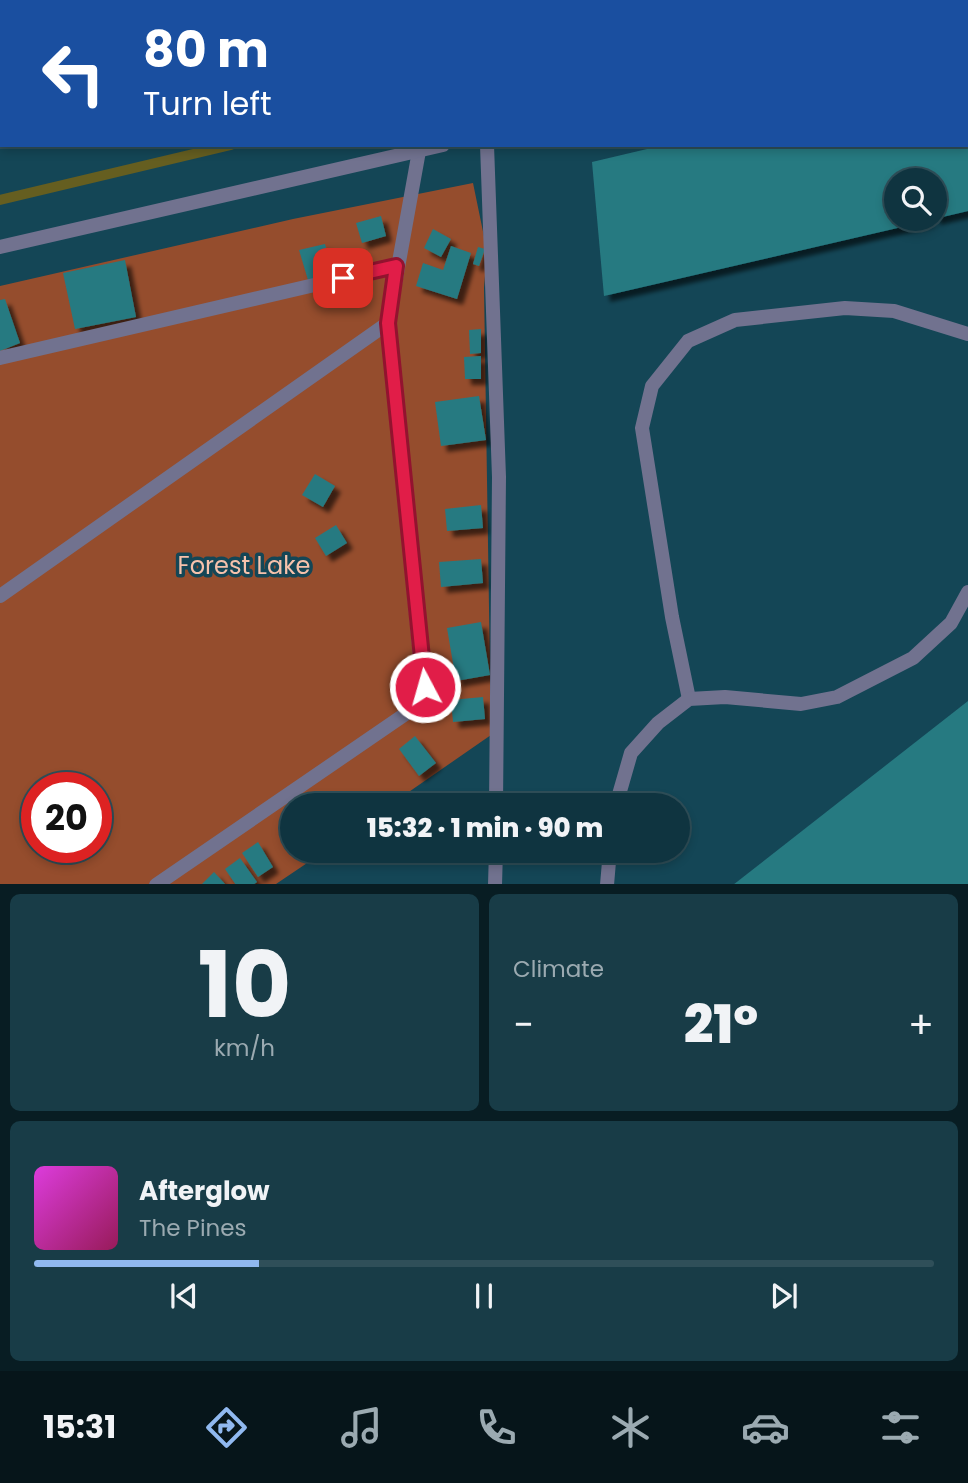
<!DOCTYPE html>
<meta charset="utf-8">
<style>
:root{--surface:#0f3440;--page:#183c47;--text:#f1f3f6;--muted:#9baab1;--line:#2f4f59;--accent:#90b9f0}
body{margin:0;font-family:Poppins,sans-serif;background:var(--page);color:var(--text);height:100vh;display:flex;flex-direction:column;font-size:26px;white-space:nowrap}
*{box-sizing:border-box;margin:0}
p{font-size:23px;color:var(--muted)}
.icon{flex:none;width:38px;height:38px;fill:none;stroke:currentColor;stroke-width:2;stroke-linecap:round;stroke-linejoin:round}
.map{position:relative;height:884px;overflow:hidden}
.side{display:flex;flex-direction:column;gap:10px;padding:10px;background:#081d23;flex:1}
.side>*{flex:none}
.banner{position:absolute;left:0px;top:0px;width:970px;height:147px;box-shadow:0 4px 10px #0003,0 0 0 2px var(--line);background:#1a4fa0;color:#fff;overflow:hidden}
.buttons{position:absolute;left:884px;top:168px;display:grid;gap:14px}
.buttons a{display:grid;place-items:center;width:63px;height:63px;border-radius:50%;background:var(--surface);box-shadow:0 4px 10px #0003,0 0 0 2px var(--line);font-size:35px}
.speed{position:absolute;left:21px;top:772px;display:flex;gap:14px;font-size:35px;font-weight:700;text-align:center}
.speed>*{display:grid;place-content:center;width:91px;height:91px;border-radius:50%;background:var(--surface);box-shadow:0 4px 10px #0003,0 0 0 2px var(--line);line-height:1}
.speed .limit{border:10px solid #d22;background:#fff;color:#111}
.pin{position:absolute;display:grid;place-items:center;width:60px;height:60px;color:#fff;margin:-30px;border-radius:14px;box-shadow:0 4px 10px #0006}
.me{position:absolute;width:77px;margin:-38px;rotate:354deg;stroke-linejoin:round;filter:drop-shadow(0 0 5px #0008)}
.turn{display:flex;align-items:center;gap:24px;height:147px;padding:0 28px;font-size:32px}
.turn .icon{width:91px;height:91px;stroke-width:2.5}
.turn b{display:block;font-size:49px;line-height:60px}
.big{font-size:52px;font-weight:800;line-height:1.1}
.side .card{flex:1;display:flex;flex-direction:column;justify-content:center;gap:10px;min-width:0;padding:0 24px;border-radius:10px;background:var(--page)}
.side .dial{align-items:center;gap:0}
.dial b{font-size:91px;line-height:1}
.song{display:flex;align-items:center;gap:21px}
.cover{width:84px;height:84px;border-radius:10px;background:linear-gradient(135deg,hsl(300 70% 55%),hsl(330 70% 35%))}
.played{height:7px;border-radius:4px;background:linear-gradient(90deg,var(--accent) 25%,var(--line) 25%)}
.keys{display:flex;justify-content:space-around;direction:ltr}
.heat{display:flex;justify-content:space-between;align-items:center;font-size:38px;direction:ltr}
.side .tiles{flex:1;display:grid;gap:10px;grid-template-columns:1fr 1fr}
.card:last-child{grid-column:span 2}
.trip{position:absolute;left:280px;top:793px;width:410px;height:70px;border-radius:35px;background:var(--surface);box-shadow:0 4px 10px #0003,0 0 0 2px var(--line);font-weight:800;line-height:70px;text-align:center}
.dock{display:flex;height:112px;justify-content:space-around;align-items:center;background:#06151a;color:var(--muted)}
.dock .icon{width:49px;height:49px}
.dock .active{color:var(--accent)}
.dock b{font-size:32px;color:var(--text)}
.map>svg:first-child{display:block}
</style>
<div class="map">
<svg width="968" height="885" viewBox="0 0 968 885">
<defs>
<filter id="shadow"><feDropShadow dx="6" dy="6" stdDeviation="2" flood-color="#0009"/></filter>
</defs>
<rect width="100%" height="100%" fill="#144656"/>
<path fill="#954d2d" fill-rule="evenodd" d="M 473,183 L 487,251 L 484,288 L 491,735 L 390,805 L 292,805 L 292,850 L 325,851 L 276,884 L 0,884 L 0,286 L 293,219 ZM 37,788 L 96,788 L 96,847 L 37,847 Z"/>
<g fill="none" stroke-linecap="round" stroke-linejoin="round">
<g stroke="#655e20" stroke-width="10">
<path d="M 842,2 L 849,0"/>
<path d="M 0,200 L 231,145"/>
</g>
</g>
<g fill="#277a81" filter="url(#shadow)">
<path d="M 664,145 L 968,145 L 968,211 L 934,219 L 934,180 L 896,180 L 896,219 L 932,220 L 604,296 L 592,162 Z"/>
<path d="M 381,216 L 386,236 L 362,243 L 356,223 Z"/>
<path d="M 433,229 L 451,239 L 441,257 L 424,248 Z"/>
<path d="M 325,244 L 333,273 L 308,280 L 299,250 Z"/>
<path d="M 451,246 L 471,253 L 457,299 L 416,286 L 423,263 L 443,270 Z"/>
<path d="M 478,247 L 485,249 L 479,266 L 473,264 Z"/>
<path d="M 125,260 L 136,317 L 75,329 L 63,273 Z"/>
<path d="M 5,299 L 20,343 L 0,351 L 0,300 Z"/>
<path d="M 481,329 L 481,353 L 470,354 L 469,330 Z"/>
<path d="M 481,356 L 481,379 L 465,379 L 464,357 Z"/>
<path d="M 479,396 L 486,440 L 441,446 L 435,402 Z"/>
<path d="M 315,474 L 335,486 L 323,507 L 302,495 Z"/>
<path d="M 481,505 L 483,528 L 447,531 L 445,509 Z"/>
<path d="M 336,525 L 347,543 L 326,556 L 315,538 Z"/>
<path d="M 481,559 L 483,583 L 441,587 L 439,562 Z"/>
<path d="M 481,622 L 490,675 L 456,681 L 447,628 Z"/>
<path d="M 483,697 L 485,719 L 453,722 L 451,700 Z"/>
<path d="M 968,701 L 968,885 L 733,885 Z"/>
<path d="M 415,736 L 436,763 L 419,776 L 399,749 Z"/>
<path d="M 292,810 L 292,830 L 283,818 Z"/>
<path d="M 258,842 L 273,867 L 258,877 L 242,853 Z"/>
<path d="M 240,858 L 257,882 L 253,885 L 236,885 L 225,869 Z"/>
<path d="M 214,872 L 226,885 L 201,885 Z"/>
</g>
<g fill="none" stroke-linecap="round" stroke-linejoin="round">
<g stroke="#71728f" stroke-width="14">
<path d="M 0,358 L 396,266"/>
<path d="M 0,596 L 388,323"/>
<path d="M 689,699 L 672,617 L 642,428 L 652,386 L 688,341 L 735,320 L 845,308 L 894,311 L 968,334"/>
<path d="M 616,805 L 631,753 L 658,723 L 689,699 L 725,697 L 801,704 L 837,697 L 913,658 L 951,623 L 968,592"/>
<path d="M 156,885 L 420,704 L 424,697 L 388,323 L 419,151"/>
<path d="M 607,885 L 610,850"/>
</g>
<g stroke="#71728f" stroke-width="14">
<path d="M 524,2 L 532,0"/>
<path d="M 0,125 L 2,125"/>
<path d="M 487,145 L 499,477 L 496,805"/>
<path d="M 495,885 L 496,850"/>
</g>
<path stroke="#71728f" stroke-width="14" d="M 0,247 L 443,145"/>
</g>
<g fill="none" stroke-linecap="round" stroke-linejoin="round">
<g stroke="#92132f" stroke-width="18">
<path id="route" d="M 343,278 L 396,266 L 388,323 L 425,687"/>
</g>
<use href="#route" stroke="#e11d48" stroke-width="12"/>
</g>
<g text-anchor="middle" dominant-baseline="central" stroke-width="7" stroke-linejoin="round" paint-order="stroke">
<g font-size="24" fill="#f6c2ac" stroke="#144656">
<text x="244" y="565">Forest Lake</text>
</g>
</g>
</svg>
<div class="buttons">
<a><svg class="icon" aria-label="search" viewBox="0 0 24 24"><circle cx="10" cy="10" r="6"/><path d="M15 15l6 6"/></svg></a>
</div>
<div class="speed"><div class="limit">20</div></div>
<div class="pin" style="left:343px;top:278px;background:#d93025"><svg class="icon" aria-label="arrive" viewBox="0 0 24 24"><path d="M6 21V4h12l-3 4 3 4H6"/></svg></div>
<svg class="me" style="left:425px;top:687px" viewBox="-20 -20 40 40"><circle r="17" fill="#e11d48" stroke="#fff" stroke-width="3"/><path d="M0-11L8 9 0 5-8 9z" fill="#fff"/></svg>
<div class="trip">15:32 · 1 min · 90 m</div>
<div class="banner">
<div class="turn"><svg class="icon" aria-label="left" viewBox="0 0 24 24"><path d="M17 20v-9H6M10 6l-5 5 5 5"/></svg><div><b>80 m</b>Turn left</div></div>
</div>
</div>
<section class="side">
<div class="tiles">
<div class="card dial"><b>10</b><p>km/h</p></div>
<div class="card"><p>Climate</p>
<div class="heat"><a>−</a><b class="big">21°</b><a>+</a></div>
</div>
<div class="card">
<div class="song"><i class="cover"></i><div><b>Afterglow</b><p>The Pines</p></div></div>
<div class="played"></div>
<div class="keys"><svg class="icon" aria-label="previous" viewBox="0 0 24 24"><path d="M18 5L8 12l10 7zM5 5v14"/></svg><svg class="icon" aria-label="pause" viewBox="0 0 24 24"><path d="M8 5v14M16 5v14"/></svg><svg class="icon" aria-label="next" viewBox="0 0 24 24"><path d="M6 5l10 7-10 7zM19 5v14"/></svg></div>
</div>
</div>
</section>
<nav class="dock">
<b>15:31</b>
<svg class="icon active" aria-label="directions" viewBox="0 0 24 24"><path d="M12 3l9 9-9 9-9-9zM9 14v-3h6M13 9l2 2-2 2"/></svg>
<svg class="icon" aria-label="music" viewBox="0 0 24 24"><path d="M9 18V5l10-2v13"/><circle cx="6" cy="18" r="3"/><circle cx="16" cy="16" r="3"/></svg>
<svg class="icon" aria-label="phone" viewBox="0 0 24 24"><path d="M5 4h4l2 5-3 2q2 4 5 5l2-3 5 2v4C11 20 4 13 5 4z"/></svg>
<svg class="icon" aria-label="climate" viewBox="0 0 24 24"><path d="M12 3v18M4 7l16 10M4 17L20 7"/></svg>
<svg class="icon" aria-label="car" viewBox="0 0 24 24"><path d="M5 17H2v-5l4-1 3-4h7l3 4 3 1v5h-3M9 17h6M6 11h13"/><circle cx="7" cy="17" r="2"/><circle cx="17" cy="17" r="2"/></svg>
<svg class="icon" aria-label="filters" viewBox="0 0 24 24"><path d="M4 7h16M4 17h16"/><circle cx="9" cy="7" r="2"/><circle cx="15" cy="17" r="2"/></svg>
</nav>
